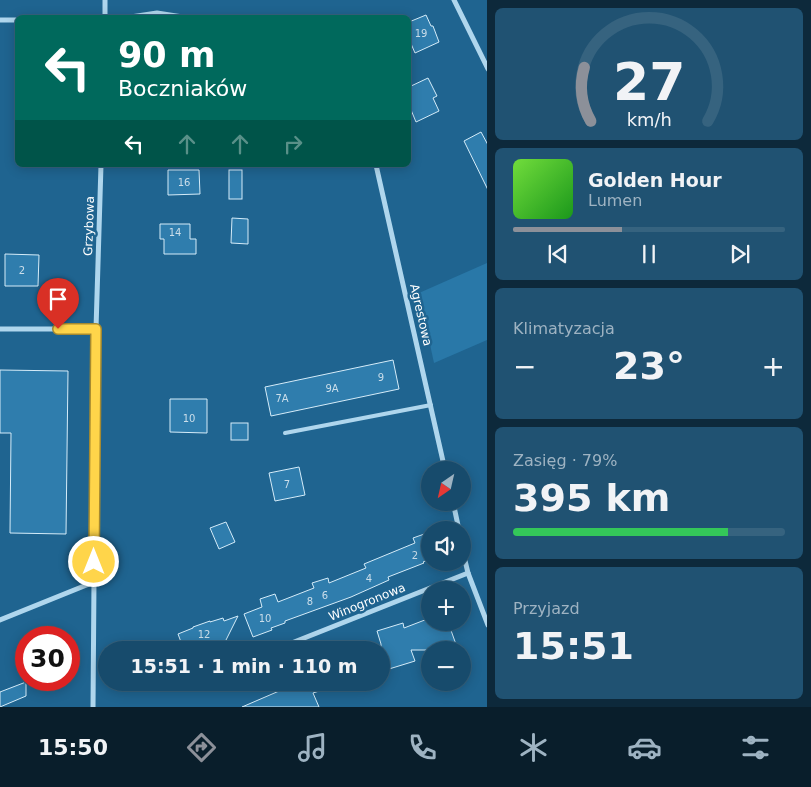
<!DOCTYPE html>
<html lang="pl">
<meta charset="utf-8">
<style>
:root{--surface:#174b6c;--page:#205272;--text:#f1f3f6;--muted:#9eb3c2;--line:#36637f;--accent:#8c9099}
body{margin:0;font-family:"DejaVu Sans",sans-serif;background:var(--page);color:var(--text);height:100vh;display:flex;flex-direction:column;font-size:19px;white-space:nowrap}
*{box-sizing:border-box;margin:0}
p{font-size:16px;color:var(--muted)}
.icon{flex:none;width:28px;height:28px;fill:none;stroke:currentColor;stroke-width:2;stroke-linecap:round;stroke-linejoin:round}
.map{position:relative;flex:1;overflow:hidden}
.panel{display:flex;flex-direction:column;gap:8px;padding:8px;background:#0d293b;width:324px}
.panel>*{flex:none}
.banner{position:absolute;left:15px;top:15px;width:396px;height:152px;border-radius:8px;box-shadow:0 2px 12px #0003,0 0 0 1px var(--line);background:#00695c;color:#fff;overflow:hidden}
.needle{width:32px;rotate:214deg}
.controls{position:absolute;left:421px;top:461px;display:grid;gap:10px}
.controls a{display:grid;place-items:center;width:50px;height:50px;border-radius:50%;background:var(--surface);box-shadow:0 2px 12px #0003,0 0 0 1px var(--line);font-size:25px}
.speed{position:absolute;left:15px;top:626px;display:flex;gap:10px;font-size:25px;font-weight:700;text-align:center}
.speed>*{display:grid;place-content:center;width:65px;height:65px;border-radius:50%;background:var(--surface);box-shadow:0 2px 12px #0003,0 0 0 1px var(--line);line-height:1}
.speed .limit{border:8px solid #d22;background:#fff;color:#111}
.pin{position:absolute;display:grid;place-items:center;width:42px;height:42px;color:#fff;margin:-51px -21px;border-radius:50% 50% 50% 0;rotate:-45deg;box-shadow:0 0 5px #0007}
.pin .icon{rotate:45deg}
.me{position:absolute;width:55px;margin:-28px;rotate:0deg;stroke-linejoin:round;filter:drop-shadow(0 0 4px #0008)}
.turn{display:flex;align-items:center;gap:18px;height:105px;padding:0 20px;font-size:22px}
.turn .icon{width:65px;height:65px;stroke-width:2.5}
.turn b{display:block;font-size:35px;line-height:42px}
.lanes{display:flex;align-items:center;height:48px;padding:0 20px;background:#0003;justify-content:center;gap:25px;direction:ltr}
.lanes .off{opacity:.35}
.big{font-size:38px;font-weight:800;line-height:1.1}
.panel .tile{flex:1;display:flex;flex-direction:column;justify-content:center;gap:8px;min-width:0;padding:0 18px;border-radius:8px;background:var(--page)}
.panel .dial{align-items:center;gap:0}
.dial svg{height:130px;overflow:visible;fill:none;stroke:var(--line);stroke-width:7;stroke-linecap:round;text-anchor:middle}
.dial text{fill:var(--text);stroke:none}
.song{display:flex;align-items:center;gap:15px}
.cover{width:60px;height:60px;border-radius:8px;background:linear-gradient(135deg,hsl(100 70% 55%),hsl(120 70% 35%))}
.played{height:5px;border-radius:2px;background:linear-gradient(90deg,var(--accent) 40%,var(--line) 40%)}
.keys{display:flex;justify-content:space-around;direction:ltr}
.heat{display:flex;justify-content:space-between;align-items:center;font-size:28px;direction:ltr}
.charge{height:8px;border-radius:4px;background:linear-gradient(90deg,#34c759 79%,var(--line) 0)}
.trip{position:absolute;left:98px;top:641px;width:292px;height:50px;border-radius:25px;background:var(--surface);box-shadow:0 2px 12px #0003,0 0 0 1px var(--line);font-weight:800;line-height:50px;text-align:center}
.menu{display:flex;height:80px;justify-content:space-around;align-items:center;background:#091e2b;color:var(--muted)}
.menu .icon{width:35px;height:35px}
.menu .selected{color:var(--accent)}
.menu b{font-size:22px;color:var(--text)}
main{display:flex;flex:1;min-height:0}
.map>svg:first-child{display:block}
</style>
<main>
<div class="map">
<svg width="488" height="707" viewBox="0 0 488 707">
<rect width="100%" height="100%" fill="#1f6490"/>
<path fill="#2978a8" d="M 487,263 L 487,340 L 434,363 L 419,293 Z"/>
<g fill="#2f7dad" stroke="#d5ecf9">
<path d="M 426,15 L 431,26 L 433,26 L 439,42 L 415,53 L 409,39 L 409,22 Z"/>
<path d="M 428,78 L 437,96 L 433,98 L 439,111 L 416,122 L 409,105 L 409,87 Z"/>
<path d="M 481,132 L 488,145 L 488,190 L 464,141 Z"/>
<path d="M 168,170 L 199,170 L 200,194 L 168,195 Z"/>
<rect x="229" y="170" width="13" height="29"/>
<path d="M 232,218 L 248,219 L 248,244 L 231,243 Z"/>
<path d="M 160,224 L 190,224 L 190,239 L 196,239 L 196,254 L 164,254 L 164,239 L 160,239 Z"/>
<path d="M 5,254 L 39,255 L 38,286 L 5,286 Z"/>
<path d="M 393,360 L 399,389 L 271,416 L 265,387 Z"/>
<path d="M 0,370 L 68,371 L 66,534 L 10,533 L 11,433 L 0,433 Z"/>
<path d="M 170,399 L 207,399 L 207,433 L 170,432 Z"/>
<rect x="231" y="423" width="17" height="17"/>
<path d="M 299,467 L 305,495 L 275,501 L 269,473 Z"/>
<path d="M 226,522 L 235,542 L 219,549 L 210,528 Z"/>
<path d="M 430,532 L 430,559 L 423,562 L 424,563 L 388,577 L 389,580 L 351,597 L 285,621 L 285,623 L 271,628 L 272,630 L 253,637 L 244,614 L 262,607 L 260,599 L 275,594 L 278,602 L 314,588 L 312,583 L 328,578 L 329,583 L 366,568 L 364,564 L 415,543 L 413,538 Z"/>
<path d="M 238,616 L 226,640 L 230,650 L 184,650 L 178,634 L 193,628 L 193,627 L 210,621 L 210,622 L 223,618 L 224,621 Z"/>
<path d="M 430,618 L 430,622 L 448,622 L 458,650 L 411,650 L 415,661 L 389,669 L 389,668 L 381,670 L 381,644 L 377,631 L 403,623 L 404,628 Z"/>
<path d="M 26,682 L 26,696 L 0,707 L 0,692 Z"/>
<path d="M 300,682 L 337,682 L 338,685 L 313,693 L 319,707 L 242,707 Z"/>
</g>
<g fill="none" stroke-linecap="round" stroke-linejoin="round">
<path stroke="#afd6ed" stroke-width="4" d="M 285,433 L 431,405"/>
<g stroke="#afd6ed" stroke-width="5">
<path d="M 454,0 L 488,69"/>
<path d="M 105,18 L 105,0"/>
<path d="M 124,18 L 157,13 L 189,18"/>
<path d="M 0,20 L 18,20"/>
<path d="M 376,165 L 445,470"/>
<path d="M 0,329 L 96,329"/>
<path d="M 453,502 L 459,530"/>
<path d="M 462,548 L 468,573 L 488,625"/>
<path d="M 0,620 L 94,582"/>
<path d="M 274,650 L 468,573"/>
<path d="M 93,707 L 96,329 L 101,165"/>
</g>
</g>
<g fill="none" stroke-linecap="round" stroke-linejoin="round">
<g stroke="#a68a30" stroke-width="12">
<path id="route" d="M 58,329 L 96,329 L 94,562"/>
</g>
<use href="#route" stroke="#ffd54a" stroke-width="9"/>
</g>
<g text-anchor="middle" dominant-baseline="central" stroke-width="5" stroke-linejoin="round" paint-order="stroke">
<g font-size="10" fill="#cbdeea">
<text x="421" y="33">19</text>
<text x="184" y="182">16</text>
<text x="175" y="232">14</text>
<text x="22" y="270">2</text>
<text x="381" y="377">9</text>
<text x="332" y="388">9A</text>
<text x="282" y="398">7A</text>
<text x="189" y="418">10</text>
<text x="287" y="484">7</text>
<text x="415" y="555">2</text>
<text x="369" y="578">4</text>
<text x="325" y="595">6</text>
<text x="310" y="601">8</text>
<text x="265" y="618">10</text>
<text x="204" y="634">12</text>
</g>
<g font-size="12" fill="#fff" stroke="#1f6490">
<text transform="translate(89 226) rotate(-88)">Grzybowa</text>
<text transform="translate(421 315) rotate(77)">Agrestowa</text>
<text transform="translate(367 602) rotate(-22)">Winogronowa</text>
</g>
</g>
</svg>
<div class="controls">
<a><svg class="needle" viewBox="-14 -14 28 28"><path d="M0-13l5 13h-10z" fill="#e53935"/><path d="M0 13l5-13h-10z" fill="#9eb3c2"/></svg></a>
<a><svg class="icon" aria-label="sound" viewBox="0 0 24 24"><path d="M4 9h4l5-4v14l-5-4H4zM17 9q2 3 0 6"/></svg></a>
<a>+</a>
<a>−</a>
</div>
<div class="speed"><div class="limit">30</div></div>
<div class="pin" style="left:58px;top:329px;background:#d93025"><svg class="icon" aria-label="arrive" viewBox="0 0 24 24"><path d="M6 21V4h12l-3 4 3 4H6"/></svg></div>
<svg class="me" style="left:94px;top:562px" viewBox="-20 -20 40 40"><circle r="17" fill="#ffd54a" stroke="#fff" stroke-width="3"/><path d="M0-11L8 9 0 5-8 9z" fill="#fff"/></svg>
<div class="trip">15:51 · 1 min · 110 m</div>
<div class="banner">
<div class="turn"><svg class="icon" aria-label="left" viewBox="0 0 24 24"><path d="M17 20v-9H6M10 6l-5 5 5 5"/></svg><div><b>90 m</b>Boczniaków</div></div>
<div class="lanes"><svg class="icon" aria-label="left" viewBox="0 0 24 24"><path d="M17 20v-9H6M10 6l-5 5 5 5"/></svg><svg class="icon off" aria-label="ahead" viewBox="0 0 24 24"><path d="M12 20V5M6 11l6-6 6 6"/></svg><svg class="icon off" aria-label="ahead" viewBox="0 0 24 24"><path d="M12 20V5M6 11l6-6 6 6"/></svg><svg class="icon off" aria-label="right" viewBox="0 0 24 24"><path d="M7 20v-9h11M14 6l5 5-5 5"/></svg></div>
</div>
</div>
<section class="panel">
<div class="tile dial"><svg viewBox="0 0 100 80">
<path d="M14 69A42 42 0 1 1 86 69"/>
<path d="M14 69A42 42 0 0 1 10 36" stroke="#8c9099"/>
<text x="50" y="56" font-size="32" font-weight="700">27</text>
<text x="50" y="72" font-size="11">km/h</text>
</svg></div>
<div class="tile">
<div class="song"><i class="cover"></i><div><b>Golden Hour</b><p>Lumen</p></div></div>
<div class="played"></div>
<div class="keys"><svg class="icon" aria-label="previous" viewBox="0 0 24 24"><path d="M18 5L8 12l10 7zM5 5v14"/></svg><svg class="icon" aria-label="pause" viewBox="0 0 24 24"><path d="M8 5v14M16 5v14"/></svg><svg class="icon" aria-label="next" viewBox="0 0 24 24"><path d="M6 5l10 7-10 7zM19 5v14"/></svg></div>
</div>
<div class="tile"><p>Klimatyzacja</p>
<div class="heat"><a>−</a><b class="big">23°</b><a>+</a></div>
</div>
<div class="tile"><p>Zasięg · 79%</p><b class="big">395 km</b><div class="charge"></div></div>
<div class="tile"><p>Przyjazd</p><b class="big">15:51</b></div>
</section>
</main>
<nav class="menu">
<b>15:50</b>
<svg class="icon selected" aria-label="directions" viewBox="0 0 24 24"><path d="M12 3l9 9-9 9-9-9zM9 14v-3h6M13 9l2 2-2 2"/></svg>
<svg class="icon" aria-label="music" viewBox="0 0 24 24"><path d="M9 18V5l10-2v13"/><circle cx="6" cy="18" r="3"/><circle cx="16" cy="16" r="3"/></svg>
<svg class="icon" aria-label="phone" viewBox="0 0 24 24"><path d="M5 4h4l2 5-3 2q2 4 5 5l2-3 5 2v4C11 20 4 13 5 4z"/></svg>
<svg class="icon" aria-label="climate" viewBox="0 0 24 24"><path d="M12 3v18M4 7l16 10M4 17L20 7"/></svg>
<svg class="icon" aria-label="car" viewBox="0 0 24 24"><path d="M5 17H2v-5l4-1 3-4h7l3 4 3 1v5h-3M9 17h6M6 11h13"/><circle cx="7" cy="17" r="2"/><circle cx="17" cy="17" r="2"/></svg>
<svg class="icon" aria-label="filters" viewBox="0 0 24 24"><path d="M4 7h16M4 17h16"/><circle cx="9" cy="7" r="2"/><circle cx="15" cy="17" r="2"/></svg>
</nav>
